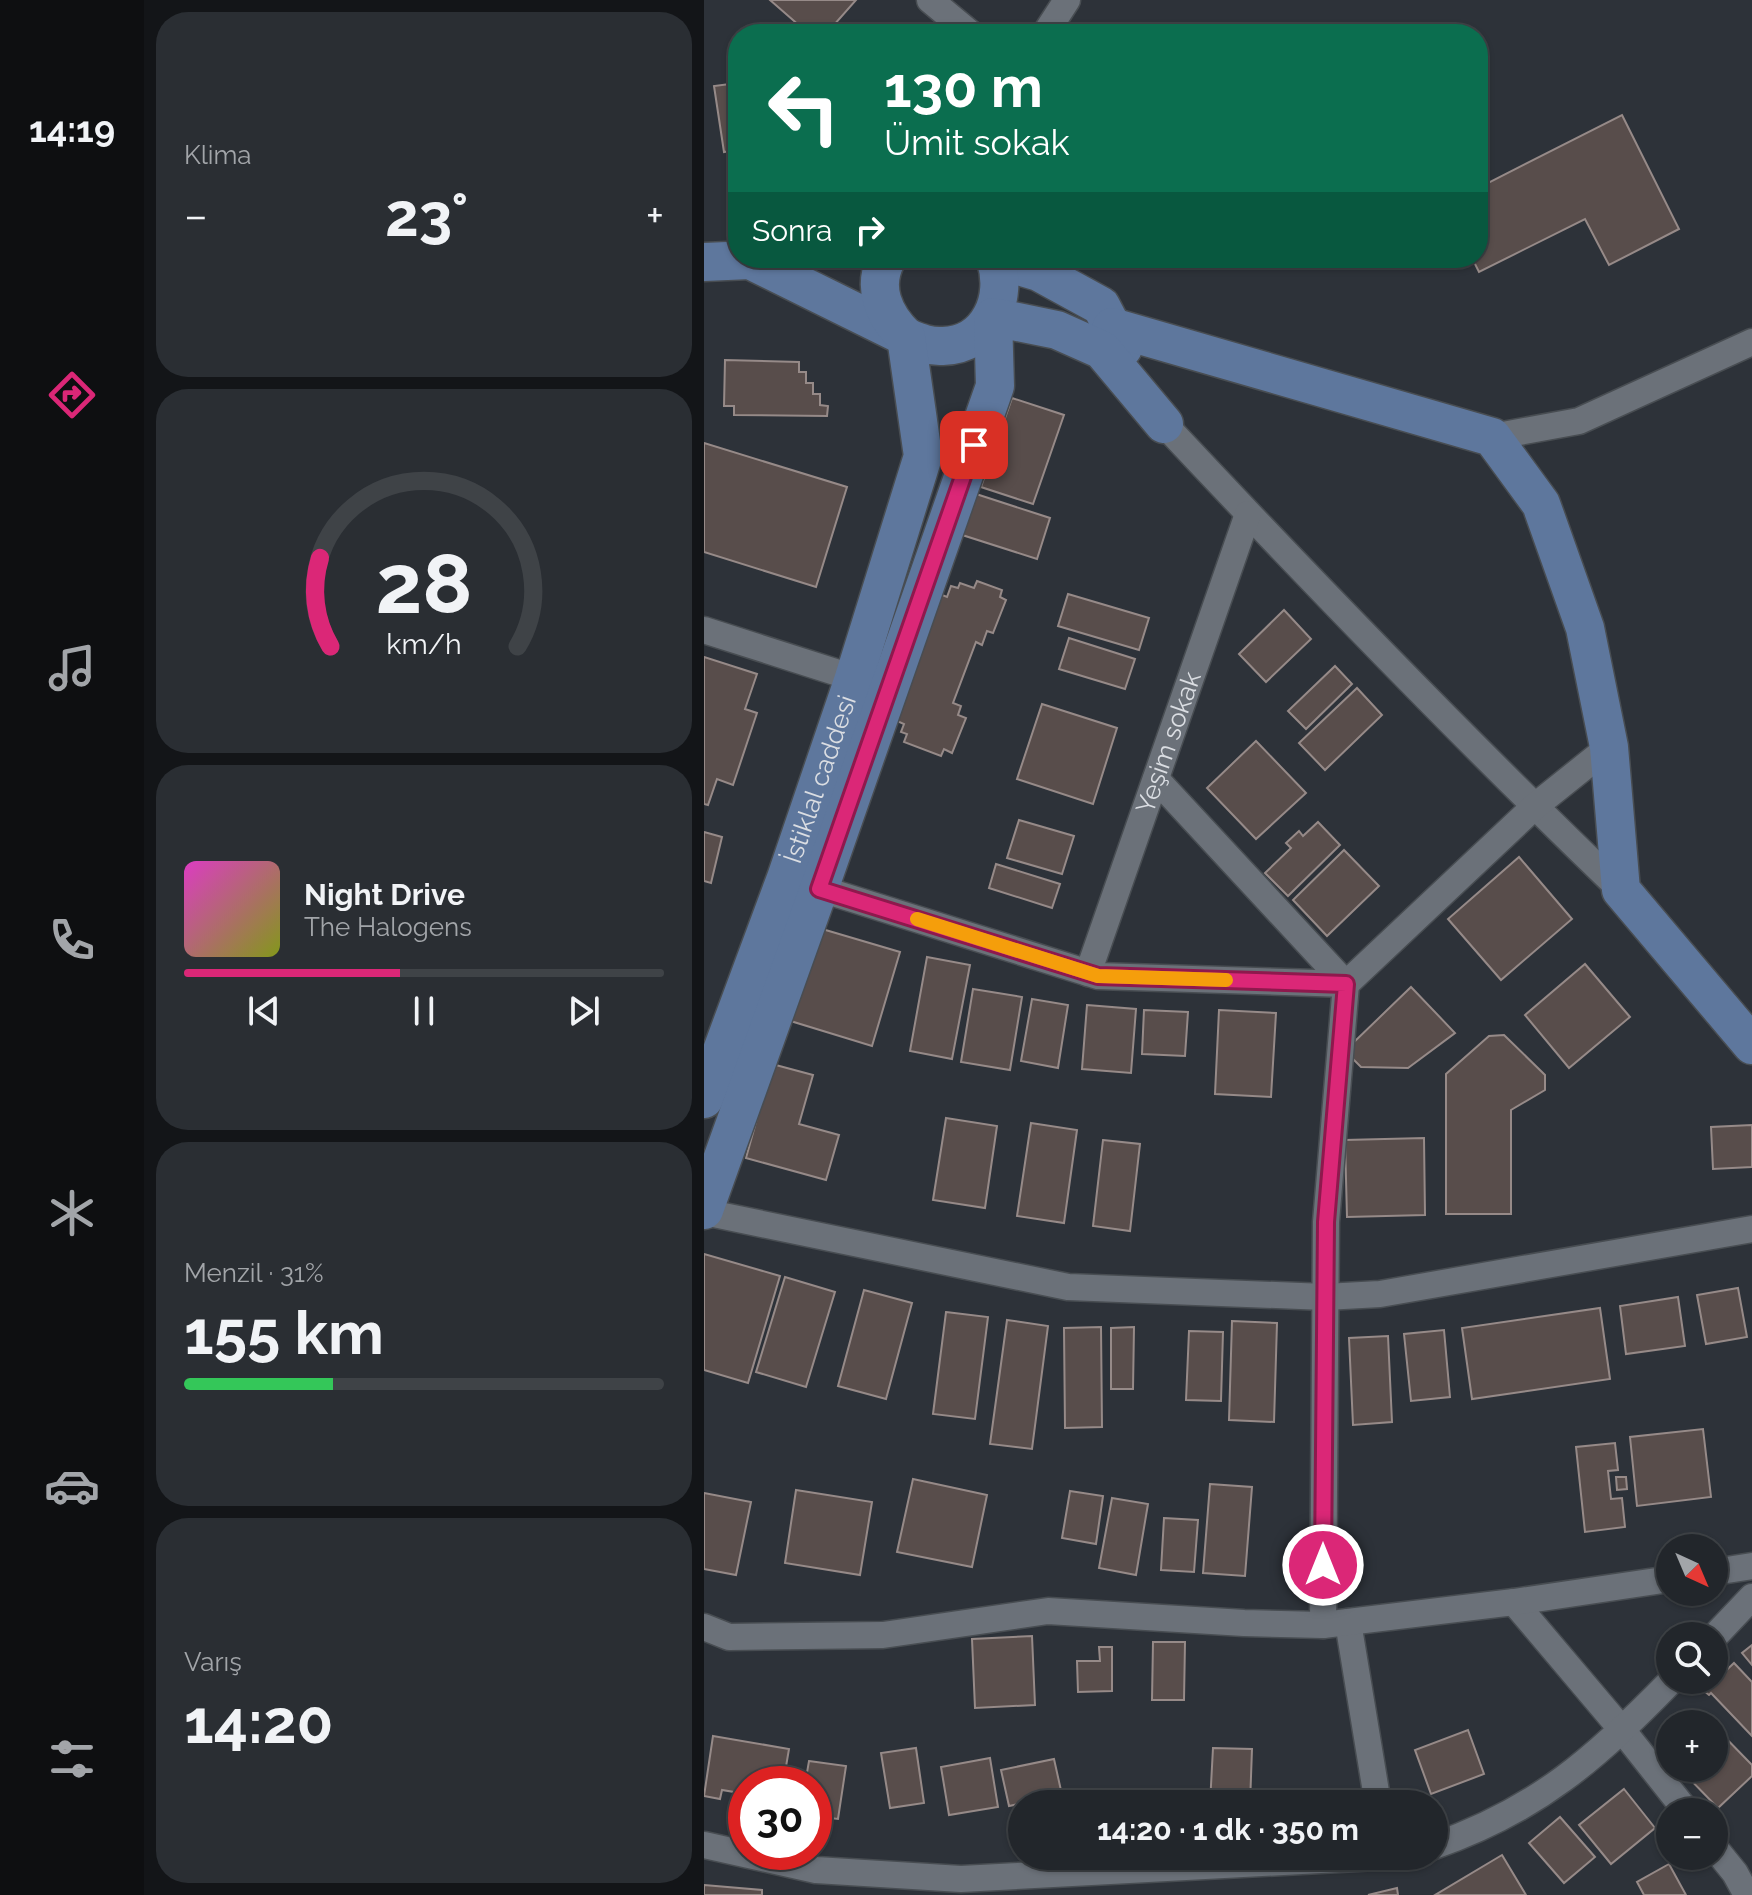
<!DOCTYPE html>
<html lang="tr">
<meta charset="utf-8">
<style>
:root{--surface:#22262b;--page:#2a2e33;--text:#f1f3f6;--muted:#a2a5a9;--line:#3f4347;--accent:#db2777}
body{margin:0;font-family:Raleway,sans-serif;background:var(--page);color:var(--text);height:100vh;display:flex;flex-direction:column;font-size:30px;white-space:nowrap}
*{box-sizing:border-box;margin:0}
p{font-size:26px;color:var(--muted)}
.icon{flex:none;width:44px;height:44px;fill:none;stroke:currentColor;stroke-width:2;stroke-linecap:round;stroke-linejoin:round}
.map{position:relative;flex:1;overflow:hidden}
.drawer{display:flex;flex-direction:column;gap:12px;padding:12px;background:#131518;width:560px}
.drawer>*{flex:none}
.banner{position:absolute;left:24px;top:24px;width:760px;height:244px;border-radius:32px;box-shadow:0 2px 6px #0004,0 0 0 2px var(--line);background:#0b6e4f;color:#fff;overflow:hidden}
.needle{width:52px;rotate:136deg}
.tools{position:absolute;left:952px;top:1534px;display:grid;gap:16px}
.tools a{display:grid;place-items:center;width:72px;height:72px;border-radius:50%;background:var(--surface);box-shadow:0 2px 6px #0004,0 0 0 2px var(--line);font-size:40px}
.speed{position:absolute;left:24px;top:1766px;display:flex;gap:16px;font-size:40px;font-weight:700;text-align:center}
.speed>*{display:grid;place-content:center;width:104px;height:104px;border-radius:50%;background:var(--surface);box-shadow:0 2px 6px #0004,0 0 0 2px var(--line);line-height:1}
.speed .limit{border:12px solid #d22;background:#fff;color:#111}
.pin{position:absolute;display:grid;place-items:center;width:68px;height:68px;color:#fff;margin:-34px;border-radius:16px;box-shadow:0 4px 12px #0006}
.me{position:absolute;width:88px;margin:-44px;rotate:0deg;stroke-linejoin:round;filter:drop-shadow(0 0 6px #0008)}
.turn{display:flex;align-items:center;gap:28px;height:168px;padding:0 24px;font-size:36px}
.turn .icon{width:104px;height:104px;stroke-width:2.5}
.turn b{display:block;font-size:56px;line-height:68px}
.then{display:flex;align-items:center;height:76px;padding:0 24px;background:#0003;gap:16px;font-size:30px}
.big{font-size:60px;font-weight:700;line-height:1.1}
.drawer .tile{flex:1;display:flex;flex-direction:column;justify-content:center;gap:12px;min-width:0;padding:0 28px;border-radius:32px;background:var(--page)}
.drawer .dial{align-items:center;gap:0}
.dial svg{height:208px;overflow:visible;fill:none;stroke:var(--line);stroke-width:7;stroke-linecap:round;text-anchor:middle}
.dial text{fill:var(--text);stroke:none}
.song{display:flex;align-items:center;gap:24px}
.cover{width:96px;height:96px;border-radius:12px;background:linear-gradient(135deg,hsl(310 70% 55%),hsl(70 70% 35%))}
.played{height:8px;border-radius:4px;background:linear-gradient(90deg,var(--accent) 45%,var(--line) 45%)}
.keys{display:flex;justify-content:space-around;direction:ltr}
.heat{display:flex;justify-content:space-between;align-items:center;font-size:44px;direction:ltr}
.charge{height:12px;border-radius:6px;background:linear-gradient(90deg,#34c759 31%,var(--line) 0)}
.trip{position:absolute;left:304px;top:1790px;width:440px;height:80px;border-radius:40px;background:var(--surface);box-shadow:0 2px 6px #0004,0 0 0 2px var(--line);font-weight:700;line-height:80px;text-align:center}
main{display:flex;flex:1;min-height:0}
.tabs{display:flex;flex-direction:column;width:144px;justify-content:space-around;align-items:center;background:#0e0f11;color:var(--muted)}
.tabs .icon{width:56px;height:56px}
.tabs .on{color:var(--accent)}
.tabs b{font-size:36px;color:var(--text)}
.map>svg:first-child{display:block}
</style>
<main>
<nav class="tabs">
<b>14:19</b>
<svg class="icon on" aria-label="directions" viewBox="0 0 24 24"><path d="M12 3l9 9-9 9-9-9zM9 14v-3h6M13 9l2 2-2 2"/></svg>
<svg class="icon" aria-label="music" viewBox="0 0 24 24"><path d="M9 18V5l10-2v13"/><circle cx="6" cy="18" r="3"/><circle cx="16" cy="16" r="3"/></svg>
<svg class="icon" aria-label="phone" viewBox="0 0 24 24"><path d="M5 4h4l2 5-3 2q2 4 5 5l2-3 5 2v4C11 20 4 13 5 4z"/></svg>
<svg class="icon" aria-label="climate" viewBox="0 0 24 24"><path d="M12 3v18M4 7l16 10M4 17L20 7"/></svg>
<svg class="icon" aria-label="car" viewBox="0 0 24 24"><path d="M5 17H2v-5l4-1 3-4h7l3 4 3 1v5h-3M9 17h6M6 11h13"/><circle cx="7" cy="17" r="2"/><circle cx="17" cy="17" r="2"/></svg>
<svg class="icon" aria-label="filters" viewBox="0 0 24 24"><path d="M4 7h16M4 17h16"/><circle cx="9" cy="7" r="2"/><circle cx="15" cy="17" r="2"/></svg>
</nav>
<section class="drawer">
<div class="tile"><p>Klima</p>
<div class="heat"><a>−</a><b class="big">23°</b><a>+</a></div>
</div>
<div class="tile dial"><svg viewBox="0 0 100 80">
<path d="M14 69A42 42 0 1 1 86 69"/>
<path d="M14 69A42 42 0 0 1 10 35" stroke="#db2777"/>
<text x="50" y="56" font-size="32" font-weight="700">28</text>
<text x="50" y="72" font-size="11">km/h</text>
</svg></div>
<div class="tile">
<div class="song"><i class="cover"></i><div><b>Night Drive</b><p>The Halogens</p></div></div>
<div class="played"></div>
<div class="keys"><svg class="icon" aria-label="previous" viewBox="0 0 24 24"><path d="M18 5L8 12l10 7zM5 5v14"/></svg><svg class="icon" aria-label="pause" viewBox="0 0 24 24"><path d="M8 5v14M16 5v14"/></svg><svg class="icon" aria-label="next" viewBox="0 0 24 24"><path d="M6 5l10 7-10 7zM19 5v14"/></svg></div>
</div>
<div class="tile"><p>Menzil · 31%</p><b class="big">155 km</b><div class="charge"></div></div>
<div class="tile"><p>Varış</p><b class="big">14:20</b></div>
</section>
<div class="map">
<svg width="1048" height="1895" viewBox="0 0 1048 1895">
<rect width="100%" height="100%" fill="#2d3239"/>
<g fill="#584d4b" stroke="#968a88" stroke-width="2">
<path d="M 66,0 L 152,0 L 122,34 L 105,34 Z"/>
<path d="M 34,83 L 34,150 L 20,152 L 10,86 Z"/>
<path d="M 918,115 L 975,229 L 905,265 L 881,219 L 775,272 L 768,258 L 774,258 L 774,188 Z"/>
<path d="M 21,360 L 95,362 L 95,372 L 102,372 L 102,383 L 109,383 L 109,394 L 116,394 L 116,405 L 124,406 L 123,416 L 30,415 L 30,406 L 20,406 Z"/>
<path d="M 308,398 L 360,415 L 329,504 L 277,487 Z"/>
<path d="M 0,443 L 143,487 L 112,587 L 0,552 Z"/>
<path d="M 266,492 L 346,518 L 333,559 L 252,533 Z"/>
<path d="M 273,581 L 298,590 L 296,597 L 302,600 L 289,633 L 283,631 L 278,645 L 272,642 L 249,703 L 257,706 L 254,715 L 262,718 L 248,753 L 240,749 L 237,756 L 200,742 L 203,734 L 197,732 L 200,724 L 193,721 L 199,705 L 195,704 L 236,594 L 243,597 L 247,586 L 254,588 L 256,583 L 270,588 Z"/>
<path d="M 364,594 L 445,618 L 435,650 L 354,626 Z"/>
<path d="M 580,610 L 607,639 L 562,682 L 535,654 Z"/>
<path d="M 365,638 L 431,659 L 421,689 L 355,669 Z"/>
<path d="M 0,657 L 53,674 L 41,709 L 53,713 L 29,785 L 13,779 L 4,805 L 0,804 Z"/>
<path d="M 631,666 L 648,684 L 602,729 L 584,711 Z"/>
<path d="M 653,688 L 678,715 L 621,770 L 595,743 Z"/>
<path d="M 338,704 L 413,728 L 389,804 L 313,779 Z"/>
<path d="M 552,741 L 602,793 L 552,839 L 503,788 Z"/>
<path d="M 315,820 L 370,836 L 358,874 L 303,858 Z"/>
<path d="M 614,822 L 636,845 L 584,896 L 561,873 L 587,848 L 582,843 L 595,831 L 599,836 Z"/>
<path d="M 0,832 L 18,837 L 7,883 L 0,881 Z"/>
<path d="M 640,850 L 675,886 L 623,936 L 589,900 Z"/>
<path d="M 815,857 L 868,919 L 797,980 L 744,919 Z"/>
<path d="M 292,864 L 356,884 L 348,908 L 285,888 Z"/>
<path d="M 108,926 L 196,952 L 168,1046 L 80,1019 Z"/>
<path d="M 223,957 L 266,965 L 248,1059 L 206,1051 Z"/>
<path d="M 881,964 L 926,1017 L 865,1068 L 821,1015 Z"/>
<path d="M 707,987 L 751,1033 L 704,1068 L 657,1067 L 647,1057 L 649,1043 Z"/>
<path d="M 269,989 L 318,997 L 306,1070 L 257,1062 Z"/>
<path d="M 328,999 L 364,1005 L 354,1068 L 317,1061 Z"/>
<path d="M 383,1005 L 432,1009 L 427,1073 L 378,1069 Z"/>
<path d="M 440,1010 L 484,1012 L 481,1056 L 438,1054 Z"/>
<path d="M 515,1010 L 572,1013 L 567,1097 L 511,1094 Z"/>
<path d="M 800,1035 L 841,1075 L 841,1090 L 807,1110 L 807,1214 L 742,1214 L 742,1074 L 785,1036 Z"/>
<path d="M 68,1064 L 109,1075 L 95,1124 L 135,1135 L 122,1180 L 42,1158 Z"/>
<path d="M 242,1118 L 293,1126 L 281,1208 L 229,1200 Z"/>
<path d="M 327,1123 L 373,1130 L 360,1223 L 313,1216 Z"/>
<path d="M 1048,1125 L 1048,1167 L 1009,1169 L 1007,1127 Z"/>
<path d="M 720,1138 L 721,1215 L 643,1217 L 641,1140 Z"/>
<path d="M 399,1140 L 436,1144 L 426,1231 L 389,1226 Z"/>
<path d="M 0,1254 L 76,1276 L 44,1383 L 0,1370 Z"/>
<path d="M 81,1277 L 131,1292 L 102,1387 L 52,1372 Z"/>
<path d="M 1034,1288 L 1043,1337 L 1002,1344 L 993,1295 Z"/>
<path d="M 160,1290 L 208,1303 L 182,1399 L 134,1386 Z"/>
<path d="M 974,1297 L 981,1346 L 922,1354 L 916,1306 Z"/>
<path d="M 896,1308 L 906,1379 L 768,1399 L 758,1328 Z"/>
<path d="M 242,1312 L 284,1317 L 271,1419 L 229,1414 Z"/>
<path d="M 303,1320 L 344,1326 L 328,1449 L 286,1444 Z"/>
<path d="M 528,1321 L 573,1323 L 570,1422 L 525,1420 Z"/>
<path d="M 397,1327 L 398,1427 L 361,1428 L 360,1328 Z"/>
<path d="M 430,1327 L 429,1389 L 407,1389 L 407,1328 Z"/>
<path d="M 740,1330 L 746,1397 L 707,1401 L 700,1334 Z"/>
<path d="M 485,1331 L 519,1332 L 517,1401 L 482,1400 Z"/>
<path d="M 684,1336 L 688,1422 L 649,1425 L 645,1338 Z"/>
<path d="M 999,1429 L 1007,1497 L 933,1506 L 926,1437 Z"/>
<path d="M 911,1443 L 914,1470 L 904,1471 L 907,1499 L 918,1498 L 921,1527 L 881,1532 L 872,1447 Z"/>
<path d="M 912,1477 L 922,1477 L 923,1489 L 913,1490 Z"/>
<path d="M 209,1479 L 283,1495 L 268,1567 L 193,1552 Z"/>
<path d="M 506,1484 L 548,1487 L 541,1576 L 499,1573 Z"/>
<path d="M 92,1490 L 168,1502 L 156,1575 L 81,1563 Z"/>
<path d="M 366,1491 L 399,1496 L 392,1544 L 358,1538 Z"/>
<path d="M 0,1493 L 47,1502 L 32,1575 L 0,1569 Z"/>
<path d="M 408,1498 L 444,1504 L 432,1575 L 395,1568 Z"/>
<path d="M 460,1518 L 494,1520 L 490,1572 L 457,1570 Z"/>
<path d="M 328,1636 L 331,1705 L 271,1708 L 268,1639 Z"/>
<path d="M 449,1642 L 481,1642 L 480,1700 L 448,1700 Z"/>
<path d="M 1048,1645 L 1048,1665 L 1038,1653 Z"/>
<path d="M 395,1647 L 408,1647 L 408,1691 L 374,1692 L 373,1661 L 396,1661 Z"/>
<path d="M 1030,1663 L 1048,1682 L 1048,1736 L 1007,1693 L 1005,1695 L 1000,1691 Z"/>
<path d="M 1010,1726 L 1048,1765 L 1048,1776 L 1014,1808 L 975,1768 L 1010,1768 Z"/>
<path d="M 764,1730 L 780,1774 L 727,1794 L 711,1750 Z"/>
<path d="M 9,1736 L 85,1749 L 79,1784 L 42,1784 L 42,1794 L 18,1790 L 16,1799 L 0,1796 Z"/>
<path d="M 212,1748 L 220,1803 L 186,1808 L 177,1753 Z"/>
<path d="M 509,1748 L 548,1749 L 546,1804 L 506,1804 Z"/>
<path d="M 286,1758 L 294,1807 L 245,1815 L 237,1767 Z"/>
<path d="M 350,1759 L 358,1795 L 305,1806 L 297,1770 Z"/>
<path d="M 105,1761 L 142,1766 L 134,1819 L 110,1816 L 110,1784 L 101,1784 Z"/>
<path d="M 920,1789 L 951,1828 L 907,1864 L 875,1825 Z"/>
<path d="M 856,1817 L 891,1857 L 860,1883 L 825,1843 Z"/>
<path d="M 798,1855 L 822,1895 L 731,1895 Z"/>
<path d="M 965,1864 L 982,1895 L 940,1895 L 933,1882 Z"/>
<path d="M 0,1885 L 58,1890 L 58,1895 L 0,1895 Z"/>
<path d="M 693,1888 L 694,1895 L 664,1895 Z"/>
</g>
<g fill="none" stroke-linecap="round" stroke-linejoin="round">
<g stroke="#484d52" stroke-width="29">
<g id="street">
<path d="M 226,0 L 267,34"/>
<path d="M 341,34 L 363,0"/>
<path d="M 460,424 C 609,583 760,739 917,890"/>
<path d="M 788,437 L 875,421 L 1048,342"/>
<path d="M 0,630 L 150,678"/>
<path d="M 452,779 L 642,984 L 622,1222 L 619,1625"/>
<path d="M 101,884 L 394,976 L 642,984 L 830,807 L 905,747"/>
<path id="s1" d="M 384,973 L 544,514"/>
<path d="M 0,1212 L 364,1287 L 621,1297 L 676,1294 L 1048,1229"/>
<path d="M 1010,1572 L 1048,1566"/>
<path d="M 810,1602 L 919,1731 L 983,1812"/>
<path d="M 644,1622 L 674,1804"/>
<path d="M 0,1627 L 25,1637 L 179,1635 L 344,1611 L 540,1623 L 619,1625 L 810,1602 L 966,1579"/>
<path d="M 1010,1637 L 1048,1597"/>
<path d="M 0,1845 L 112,1870 L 257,1879 L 691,1856"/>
<path d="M 730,1846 C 834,1810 893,1757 968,1680"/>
<path d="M 1010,1847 L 1031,1873 L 1043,1895"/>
</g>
</g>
<g stroke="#484d52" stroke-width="41">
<g id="secondary">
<path d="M 292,259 L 335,272 L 397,306 L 419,348"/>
<path d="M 0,262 L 46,260 L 202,337 C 214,342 225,347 239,346 C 285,345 305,297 291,258"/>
<path d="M 398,350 L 408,327 L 788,437 L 837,504 L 881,628 L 905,747 L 917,890 L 1048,1045"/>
<path id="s2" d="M 0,1099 L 82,878 L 150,678 L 219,456 L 202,337 C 180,316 167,287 183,258"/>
<path d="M 0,1210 L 115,889 L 291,386 L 289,317 L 353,330 L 398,350 L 460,424"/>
</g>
</g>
<use href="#street" stroke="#6b7179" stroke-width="26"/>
<use href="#secondary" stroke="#5e779d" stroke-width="38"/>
</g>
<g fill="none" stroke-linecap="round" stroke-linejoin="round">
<g stroke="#8e194d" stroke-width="20">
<path id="route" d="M 270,445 L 115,889 L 394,976 L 642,984 L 622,1222 L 619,1565"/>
</g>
<use href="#route" stroke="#db2777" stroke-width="14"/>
<path stroke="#f59e0b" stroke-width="14" d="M 213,919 L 394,976 L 522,980"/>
</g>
<g text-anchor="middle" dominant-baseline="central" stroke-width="8" stroke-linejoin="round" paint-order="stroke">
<g font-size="26" fill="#dadde2" stroke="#23282f">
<text stroke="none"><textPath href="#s1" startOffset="244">Yeşim sokak</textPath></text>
<text stroke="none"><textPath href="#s2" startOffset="340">İstiklal caddesi</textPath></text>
</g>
</g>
</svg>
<div class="tools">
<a><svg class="needle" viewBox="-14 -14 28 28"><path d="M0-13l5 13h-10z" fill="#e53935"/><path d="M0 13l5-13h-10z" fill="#a2a5a9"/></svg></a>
<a><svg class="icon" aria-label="search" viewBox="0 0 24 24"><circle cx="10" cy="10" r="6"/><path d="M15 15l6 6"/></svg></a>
<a>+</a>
<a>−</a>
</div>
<div class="speed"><div class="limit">30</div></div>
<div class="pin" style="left:270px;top:445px;background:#d93025"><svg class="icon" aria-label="arrive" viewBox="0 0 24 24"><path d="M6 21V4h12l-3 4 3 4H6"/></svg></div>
<svg class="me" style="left:619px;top:1565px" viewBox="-20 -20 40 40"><circle r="17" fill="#db2777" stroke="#fff" stroke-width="3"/><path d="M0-11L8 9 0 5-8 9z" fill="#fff"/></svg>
<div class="trip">14:20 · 1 dk · 350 m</div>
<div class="banner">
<div class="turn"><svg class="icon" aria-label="left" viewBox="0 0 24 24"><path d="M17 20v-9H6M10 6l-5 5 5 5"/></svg><div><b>130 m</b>Ümit sokak</div></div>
<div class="then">Sonra<svg class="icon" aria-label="right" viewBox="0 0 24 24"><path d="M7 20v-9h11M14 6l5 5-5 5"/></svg></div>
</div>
</div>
</main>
